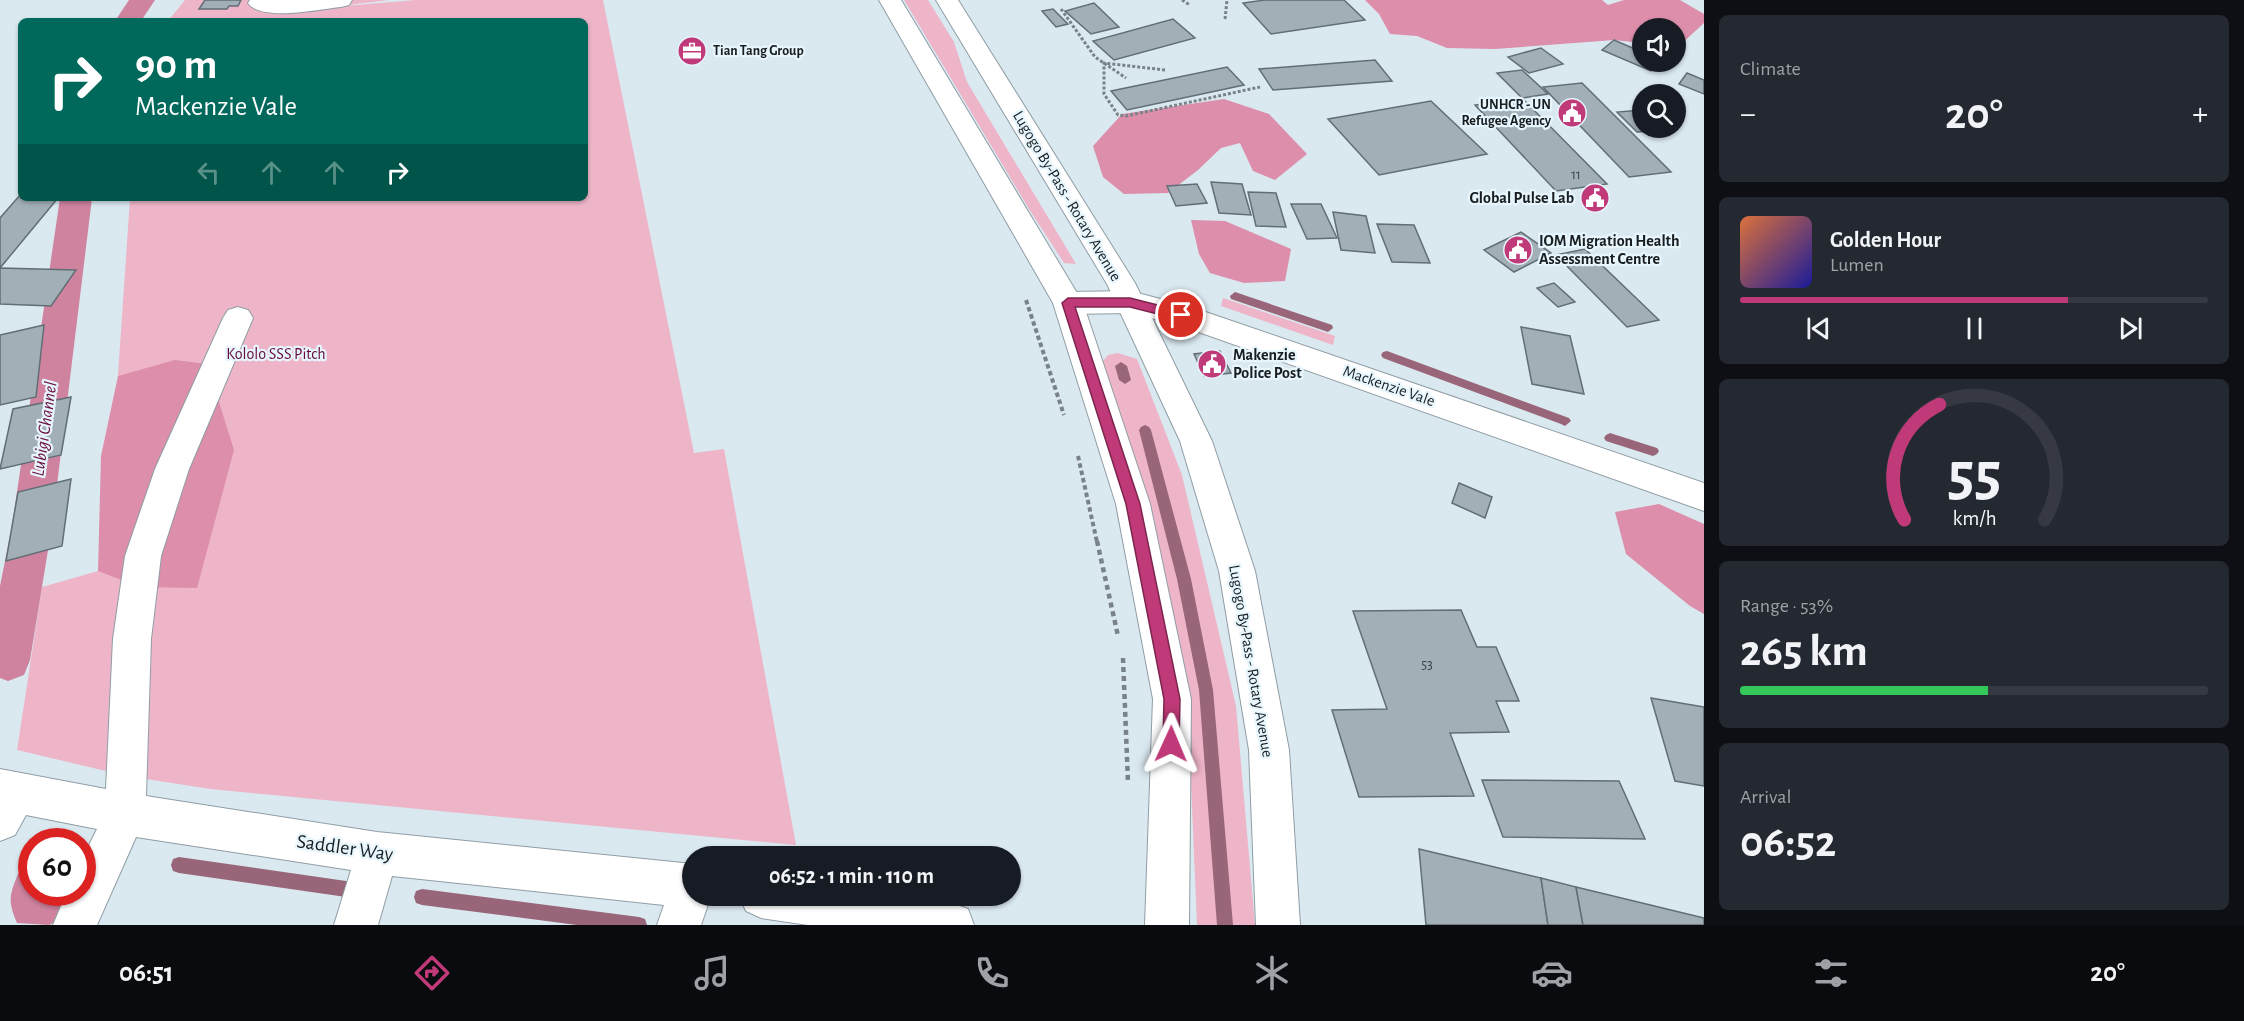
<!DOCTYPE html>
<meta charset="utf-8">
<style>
:root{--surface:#171b24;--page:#242831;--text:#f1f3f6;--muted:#9ea1a6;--line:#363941;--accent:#c03978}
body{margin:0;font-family:"Alegreya Sans",sans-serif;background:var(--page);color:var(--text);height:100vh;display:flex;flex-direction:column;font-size:22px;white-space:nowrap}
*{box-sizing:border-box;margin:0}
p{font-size:20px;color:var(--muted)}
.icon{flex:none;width:33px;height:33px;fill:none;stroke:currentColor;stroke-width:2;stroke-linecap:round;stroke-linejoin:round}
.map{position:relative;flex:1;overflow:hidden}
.panel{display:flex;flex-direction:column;gap:15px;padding:15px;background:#0d0f14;width:540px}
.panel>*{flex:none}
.banner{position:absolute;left:18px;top:18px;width:570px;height:183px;border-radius:9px;box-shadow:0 2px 4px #0004;background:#00695c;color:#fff;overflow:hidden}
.controls{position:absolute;left:1632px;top:18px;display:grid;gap:12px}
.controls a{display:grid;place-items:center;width:54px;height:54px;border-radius:50%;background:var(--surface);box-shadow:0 2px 4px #0004;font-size:30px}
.speed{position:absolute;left:18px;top:828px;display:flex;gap:12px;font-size:30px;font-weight:700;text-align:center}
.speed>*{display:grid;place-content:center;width:78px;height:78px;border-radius:50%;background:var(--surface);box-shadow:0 2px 4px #0004;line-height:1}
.speed .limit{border:9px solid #d22;background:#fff;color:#111}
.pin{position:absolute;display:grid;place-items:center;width:51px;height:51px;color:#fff;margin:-26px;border:3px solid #fff;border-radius:50%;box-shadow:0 2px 6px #0007}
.me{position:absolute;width:66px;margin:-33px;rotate:1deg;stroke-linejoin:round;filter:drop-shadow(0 0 4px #0008)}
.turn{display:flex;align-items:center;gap:21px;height:126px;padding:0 18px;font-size:27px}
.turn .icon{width:78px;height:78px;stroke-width:2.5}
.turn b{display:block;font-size:42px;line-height:51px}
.lanes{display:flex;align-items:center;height:57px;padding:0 18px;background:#0003;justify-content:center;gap:30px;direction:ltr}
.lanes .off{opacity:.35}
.big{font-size:45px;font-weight:700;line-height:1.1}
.panel .widget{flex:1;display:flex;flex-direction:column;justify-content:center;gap:9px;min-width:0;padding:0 21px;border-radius:9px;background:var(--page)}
.panel .dial{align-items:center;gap:0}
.dial svg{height:156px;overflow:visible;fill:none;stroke:var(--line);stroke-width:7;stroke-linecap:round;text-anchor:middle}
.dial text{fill:var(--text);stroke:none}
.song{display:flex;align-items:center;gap:18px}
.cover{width:72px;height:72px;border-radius:9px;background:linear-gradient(135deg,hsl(20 70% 55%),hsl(240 70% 35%))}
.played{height:6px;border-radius:3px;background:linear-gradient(90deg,var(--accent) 70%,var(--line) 70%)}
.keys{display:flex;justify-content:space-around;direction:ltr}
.heat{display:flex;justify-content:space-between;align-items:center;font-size:33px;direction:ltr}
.charge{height:9px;border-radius:4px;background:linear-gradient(90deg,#34c759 53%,var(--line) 0)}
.trip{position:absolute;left:682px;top:846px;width:339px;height:60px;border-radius:30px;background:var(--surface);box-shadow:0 2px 4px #0004;font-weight:700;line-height:60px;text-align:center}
.tabs{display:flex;height:96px;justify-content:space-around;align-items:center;background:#090b0e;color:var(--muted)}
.tabs .icon{width:42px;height:42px}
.tabs .on{color:var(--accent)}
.tabs b{font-size:27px;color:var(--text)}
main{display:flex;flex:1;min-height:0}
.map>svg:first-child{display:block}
</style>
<main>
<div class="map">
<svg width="1704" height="925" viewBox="0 0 1704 925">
<rect width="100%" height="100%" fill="#dae8f0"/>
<g fill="#eeb5c9">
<path d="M 185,0 L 389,0 L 332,7 L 416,0 L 603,0 L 694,453 L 724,449 L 796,845 L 210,789 L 127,776 L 17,750 L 42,587 L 98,571 L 111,478 L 130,198 L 585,198 L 585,21 L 168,21 Z"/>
<path d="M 904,0 L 928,0 L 954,42 L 967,82 L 1076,264 L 1064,263 L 1029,209 Z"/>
<path d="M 1223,298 L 1335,336 L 1333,345 L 1221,306 Z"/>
<path d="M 1118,353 L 1137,359 L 1182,475 L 1236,706 L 1255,925 L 1197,925 L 1187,689 L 1146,492 L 1099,366 L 1108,355 Z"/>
</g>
<g fill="#dc8eaa">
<path d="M 1365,0 L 1602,0 L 1608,5 L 1624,0 L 1680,0 L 1704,14 L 1704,23 L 1678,47 L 1676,47 L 1676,28 L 1642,28 L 1642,43 L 1614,40 L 1495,49 L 1447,48 L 1417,36 L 1390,34 L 1379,14 Z"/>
<path d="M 1224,99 L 1269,114 L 1307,154 L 1275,180 L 1253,171 L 1240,143 L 1221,148 L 1198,170 L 1168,193 L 1124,194 L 1103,177 L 1093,146 L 1122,114 Z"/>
<path d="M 1191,220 L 1225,221 L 1291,249 L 1285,281 L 1244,283 L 1210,273 L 1199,254 Z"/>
<path d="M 175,360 L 207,364 L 234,450 L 197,588 L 140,587 L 98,571 L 101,456 L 118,376 Z"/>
<path d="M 1659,504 L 1704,524 L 1704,614 L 1690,606 L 1626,554 L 1615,512 Z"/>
</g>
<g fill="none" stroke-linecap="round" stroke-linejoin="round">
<g fill="#986579" fill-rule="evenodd">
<path d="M 1235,292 L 1332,325 L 1333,328 L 1328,332 L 1231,299 L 1230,296 Z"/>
<path d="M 1387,351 L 1569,418 L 1571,421 L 1565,426 L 1561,424 L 1383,358 L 1381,355 L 1383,352 Z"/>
<path d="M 1121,362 L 1127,366 L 1131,380 L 1125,384 L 1119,380 L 1115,366 Z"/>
<path d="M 1145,425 L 1149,427 L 1151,430 L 1191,579 L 1213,690 L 1233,925 L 1217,925 L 1199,690 L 1177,579 L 1139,430 L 1141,427 Z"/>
<path d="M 1610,433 L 1657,448 L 1659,451 L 1657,454 L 1653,456 L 1606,441 L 1604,438 L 1606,435 Z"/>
<path d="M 179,857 L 353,882 L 359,884 L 361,890 L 359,896 L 353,898 L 179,873 L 173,871 L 171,865 L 173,859 Z"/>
<path d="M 422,889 L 639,917 L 645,919 L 647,925 L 577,925 L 422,905 L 416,903 L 414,897 L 416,891 Z"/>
</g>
<g fill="#cf839f" fill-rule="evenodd">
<path d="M 129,0 L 155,0 L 141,21 L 115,21 Z"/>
<path d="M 60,198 L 92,198 L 52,526 L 30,660 L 24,675 L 8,681 L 0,678 L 0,586 L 12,526 Z"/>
<path d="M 32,868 L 32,892 L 62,892 L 61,905 L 53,923 L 49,925 L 17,923 C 8,901 9,896 18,874 Z"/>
</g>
</g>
<g fill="#a2afb7" stroke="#616e75" stroke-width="1.5">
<path d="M 205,0 L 241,0 L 238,6 L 229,6 L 227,9 L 199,9 Z"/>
<path d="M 1265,0 L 1344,0 L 1365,20 L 1271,34 L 1243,3 Z"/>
<path d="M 1094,3 L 1119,27 L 1091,34 L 1065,11 Z"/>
<path d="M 1053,9 L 1068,24 L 1056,27 L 1042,11 Z"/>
<path d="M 1173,19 L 1195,38 L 1114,60 L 1093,41 Z"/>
<path d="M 1614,40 L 1642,52 L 1642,62 L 1663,62 L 1651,71 L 1602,50 Z"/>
<path d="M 1541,48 L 1563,64 L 1529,73 L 1508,57 Z"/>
<path d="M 1375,60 L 1392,81 L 1273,90 L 1259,69 Z"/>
<path d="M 1227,67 L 1244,85 L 1127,110 L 1111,91 Z"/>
<path d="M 1522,70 L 1548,94 L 1522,98 L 1497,73 Z"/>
<path d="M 1687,73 L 1704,80 L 1704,94 L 1679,84 Z"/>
<path d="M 1582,83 L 1671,172 L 1629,177 L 1543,87 Z"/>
<path d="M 1523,99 L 1607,184 L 1556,191 L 1475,105 Z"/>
<path d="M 1431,101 L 1487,154 L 1379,175 L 1328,119 Z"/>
<path d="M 1642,110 L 1642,128 L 1668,128 L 1671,130 L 1637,132 L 1617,112 Z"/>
<path d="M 1211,182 L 1242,184 L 1251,215 L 1219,213 Z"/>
<path d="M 1197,184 L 1207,203 L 1176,206 L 1167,186 Z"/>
<path d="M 1248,192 L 1276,193 L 1286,227 L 1256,226 Z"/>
<path d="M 21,194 L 21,198 L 58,198 L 0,268 L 0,218 Z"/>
<path d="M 1291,204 L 1321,204 L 1337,238 L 1307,239 Z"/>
<path d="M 1333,212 L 1366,216 L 1375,253 L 1341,250 Z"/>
<path d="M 1377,224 L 1414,225 L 1430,263 L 1392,262 Z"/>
<path d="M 1521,232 L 1551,253 L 1514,272 L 1484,250 Z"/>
<path d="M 1585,249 L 1659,320 L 1627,327 L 1556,255 Z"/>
<path d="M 0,268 L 76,270 L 51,306 L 0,304 Z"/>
<path d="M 1554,283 L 1575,302 L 1558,307 L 1537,288 Z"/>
<path d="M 44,325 L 36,397 L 0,405 L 0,335 Z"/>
<path d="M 1521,327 L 1570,336 L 1584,394 L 1532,384 Z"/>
<path d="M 1220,351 L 1231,373 L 1204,376 L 1194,354 Z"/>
<path d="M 71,397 L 61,455 L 0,469 L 13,409 Z"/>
<path d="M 71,479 L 62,546 L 6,561 L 18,492 Z"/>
<path d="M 1459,483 L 1492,497 L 1485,518 L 1452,503 Z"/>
<path d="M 1461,610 L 1477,647 L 1496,647 L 1519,701 L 1496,701 L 1509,732 L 1450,733 L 1474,796 L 1359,797 L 1332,710 L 1387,709 L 1353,611 Z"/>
<path d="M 1651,698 L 1704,707 L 1704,786 L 1675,781 Z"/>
<path d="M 1482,780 L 1619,781 L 1645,839 L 1503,837 Z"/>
<path d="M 1419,849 L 1541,878 L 1548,925 L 1426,925 Z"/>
<path d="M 1541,878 L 1576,887 L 1583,925 L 1548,925 Z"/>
<path d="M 1576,887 L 1704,918 L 1704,925 L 1583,925 Z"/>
</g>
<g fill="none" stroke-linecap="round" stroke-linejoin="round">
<g stroke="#909da5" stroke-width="2">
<g id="minor">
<path d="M 250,0 L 352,0 L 349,5 L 341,7 C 320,9 261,22 248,3 Z"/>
<path d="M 1130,291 L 1191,307 L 1704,483 L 1704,511 L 1176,324 L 1130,313 L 1068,314 L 1058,310 L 1053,303 L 1058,296 L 1068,292 Z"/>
<path d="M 238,307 L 248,310 L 253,318 L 189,469 L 161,556 L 151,639 L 146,796 L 377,832 L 693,864 L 693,896 L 711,896 L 701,925 L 657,925 L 664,905 L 392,876 L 378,925 L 334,925 L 351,870 L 136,837 L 97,925 L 53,925 L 67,892 L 82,892 L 82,859 L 97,829 L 26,815 L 15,835 L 0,841 L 0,769 L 106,789 L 113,639 L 125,556 L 155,469 L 223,318 L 228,310 Z"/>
<path d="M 739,896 L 903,896 L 952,903 L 968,909 L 974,925 L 808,925 L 761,918 L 746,911 Z"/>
</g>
</g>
<g stroke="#909da5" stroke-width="2">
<g id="major">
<path d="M 879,0 L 901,0 L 1083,303 L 1150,504 L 1191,699 L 1189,925 L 1145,925 L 1153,699 L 1116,504 L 1053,303 Z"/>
<path d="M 936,0 L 958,0 L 1135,283 L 1212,441 L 1255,571 L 1289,750 L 1300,925 L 1256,925 L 1249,750 L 1219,571 L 1180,441 L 1107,284 Z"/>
</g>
</g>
<g stroke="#788287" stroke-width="3" stroke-dasharray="3 2" stroke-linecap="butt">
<path d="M 1182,0 L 1190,5"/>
<path d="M 1061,9 L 1095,57 L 1126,78"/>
<path d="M 1225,19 L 1227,0"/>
<path d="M 1165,70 L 1104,63 L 1104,94 L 1118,115 L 1126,116 L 1260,87"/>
</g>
<g stroke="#788287" stroke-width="4" stroke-dasharray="4.5 3" stroke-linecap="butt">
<path d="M 1026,300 L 1064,415"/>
<path d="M 1078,456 L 1097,542"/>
</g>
<g stroke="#788287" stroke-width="4.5" stroke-dasharray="5 4" stroke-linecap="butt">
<path d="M 1097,541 L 1118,636"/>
<path d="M 1123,658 L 1128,782"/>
</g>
<use href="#minor" fill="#fff" fill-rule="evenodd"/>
<use href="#major" fill="#fff" fill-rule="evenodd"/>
</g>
<path fill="#c03978" stroke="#7d254e" stroke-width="1.5" d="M 1068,298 L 1130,298 L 1185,312 L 1187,315 L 1181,320 L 1130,307 L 1075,307 L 1140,504 L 1180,699 L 1179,744 L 1177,750 L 1171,752 L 1165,750 L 1163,744 L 1164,699 L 1126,504 L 1062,303 Z"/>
<defs>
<g id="office-disc" transform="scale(1.5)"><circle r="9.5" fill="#c03978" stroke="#e7f5fd"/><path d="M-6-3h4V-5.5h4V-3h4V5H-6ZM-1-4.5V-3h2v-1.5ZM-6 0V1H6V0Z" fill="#fff"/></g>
<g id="civic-disc" transform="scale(1.5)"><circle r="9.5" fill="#c03978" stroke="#e7f5fd"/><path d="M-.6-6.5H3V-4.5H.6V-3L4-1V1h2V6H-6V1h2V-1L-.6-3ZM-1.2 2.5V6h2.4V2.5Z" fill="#fff"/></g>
</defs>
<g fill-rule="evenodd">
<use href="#office-disc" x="692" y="51"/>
<use href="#civic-disc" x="1572" y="113"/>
<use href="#civic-disc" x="1595" y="198"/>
<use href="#civic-disc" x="1518" y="250"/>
<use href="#civic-disc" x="1212" y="364"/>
</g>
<g text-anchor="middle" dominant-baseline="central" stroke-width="4.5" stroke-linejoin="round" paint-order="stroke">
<g font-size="14" font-weight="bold" fill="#181e20" stroke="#e7f5fd" text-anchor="start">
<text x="713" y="51">Tian Tang Group</text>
<text x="1551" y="105" text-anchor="end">UNHCR - UN<tspan x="1551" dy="16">Refugee Agency</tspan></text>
</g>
<g font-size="14" fill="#3a4246">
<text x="1576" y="175">11</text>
<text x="1427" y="665">53</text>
</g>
<g font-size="16" fill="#181e20" stroke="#e7f5fd">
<text transform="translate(1067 196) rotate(59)">Lugogo By-Pass - Rotary Avenue</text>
<text transform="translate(1389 386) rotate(19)">Mackenzie Vale</text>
<text transform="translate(1251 661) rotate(80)">Lugogo By-Pass - Rotary Avenue</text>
</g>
<g font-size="16" font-weight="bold" fill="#181e20" stroke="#e7f5fd" text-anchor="start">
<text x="1574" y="198" text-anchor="end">Global Pulse Lab</text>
<text x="1539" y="241">IOM Migration Health<tspan x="1539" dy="18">Assessment Centre</tspan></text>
<text x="1233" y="355">Makenzie<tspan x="1233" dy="18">Police Post</tspan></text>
</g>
<g font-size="16" fill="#66083a" stroke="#e7f5fd">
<text x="276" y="354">Kololo SSS Pitch</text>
</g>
<g font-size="18" font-style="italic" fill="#6a0e3d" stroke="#e7f5fd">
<text transform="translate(45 429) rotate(-82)">Lubigi Channel</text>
</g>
<g font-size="20" fill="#181e20" stroke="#e7f5fd">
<text transform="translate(345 848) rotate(8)">Saddler Way</text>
</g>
</g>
</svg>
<div class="controls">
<a><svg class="icon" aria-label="sound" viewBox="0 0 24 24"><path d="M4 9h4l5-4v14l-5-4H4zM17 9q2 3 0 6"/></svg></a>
<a><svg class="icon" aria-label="search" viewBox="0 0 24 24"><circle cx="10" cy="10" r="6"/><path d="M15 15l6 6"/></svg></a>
</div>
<div class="speed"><div class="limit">60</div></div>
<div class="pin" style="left:1181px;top:315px;background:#d93025"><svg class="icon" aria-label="arrive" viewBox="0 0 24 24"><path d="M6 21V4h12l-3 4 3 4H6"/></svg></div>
<svg class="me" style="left:1171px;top:744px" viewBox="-20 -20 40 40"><path d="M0-17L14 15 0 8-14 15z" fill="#c03978" stroke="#fff" stroke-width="4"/></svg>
<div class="trip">06:52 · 1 min · 110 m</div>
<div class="banner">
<div class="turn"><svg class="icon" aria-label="right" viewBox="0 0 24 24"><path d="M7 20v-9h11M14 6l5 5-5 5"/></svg><div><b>90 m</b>Mackenzie Vale</div></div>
<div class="lanes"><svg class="icon off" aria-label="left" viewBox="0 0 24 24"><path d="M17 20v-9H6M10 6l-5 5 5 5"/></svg><svg class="icon off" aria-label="ahead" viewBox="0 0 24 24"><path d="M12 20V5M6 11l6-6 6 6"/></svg><svg class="icon off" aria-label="ahead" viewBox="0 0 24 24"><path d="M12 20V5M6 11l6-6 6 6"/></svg><svg class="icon" aria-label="right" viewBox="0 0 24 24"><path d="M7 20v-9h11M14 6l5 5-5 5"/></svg></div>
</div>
</div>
<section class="panel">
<div class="widget"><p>Climate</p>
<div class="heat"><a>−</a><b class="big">20°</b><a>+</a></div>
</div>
<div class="widget">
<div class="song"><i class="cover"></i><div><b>Golden Hour</b><p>Lumen</p></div></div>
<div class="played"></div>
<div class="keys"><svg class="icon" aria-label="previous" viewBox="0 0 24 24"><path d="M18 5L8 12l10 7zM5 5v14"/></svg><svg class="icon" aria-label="pause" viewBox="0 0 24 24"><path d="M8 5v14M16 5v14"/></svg><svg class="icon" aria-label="next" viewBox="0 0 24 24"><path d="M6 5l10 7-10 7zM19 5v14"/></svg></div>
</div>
<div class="widget dial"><svg viewBox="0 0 100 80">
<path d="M14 69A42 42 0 1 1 86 69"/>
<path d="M14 69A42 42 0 0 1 32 10" stroke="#c03978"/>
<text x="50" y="56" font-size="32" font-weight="700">55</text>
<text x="50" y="72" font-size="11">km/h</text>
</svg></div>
<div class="widget"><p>Range · 53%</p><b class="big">265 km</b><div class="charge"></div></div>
<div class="widget"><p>Arrival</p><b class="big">06:52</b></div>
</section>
</main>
<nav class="tabs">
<b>06:51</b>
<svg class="icon on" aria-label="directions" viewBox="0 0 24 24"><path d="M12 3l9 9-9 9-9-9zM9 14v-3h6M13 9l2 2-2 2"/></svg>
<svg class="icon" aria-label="music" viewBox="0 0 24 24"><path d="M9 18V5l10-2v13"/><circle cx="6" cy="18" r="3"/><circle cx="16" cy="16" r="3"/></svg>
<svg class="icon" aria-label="phone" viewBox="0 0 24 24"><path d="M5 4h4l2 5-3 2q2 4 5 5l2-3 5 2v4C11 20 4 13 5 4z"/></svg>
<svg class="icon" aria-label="climate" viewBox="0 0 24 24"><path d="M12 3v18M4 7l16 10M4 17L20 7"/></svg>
<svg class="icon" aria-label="car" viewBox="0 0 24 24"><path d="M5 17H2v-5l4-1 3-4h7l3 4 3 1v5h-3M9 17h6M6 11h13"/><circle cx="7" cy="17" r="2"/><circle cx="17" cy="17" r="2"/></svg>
<svg class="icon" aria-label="filters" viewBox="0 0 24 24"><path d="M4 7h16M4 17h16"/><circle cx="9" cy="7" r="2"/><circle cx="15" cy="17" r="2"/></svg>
<b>20°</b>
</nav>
